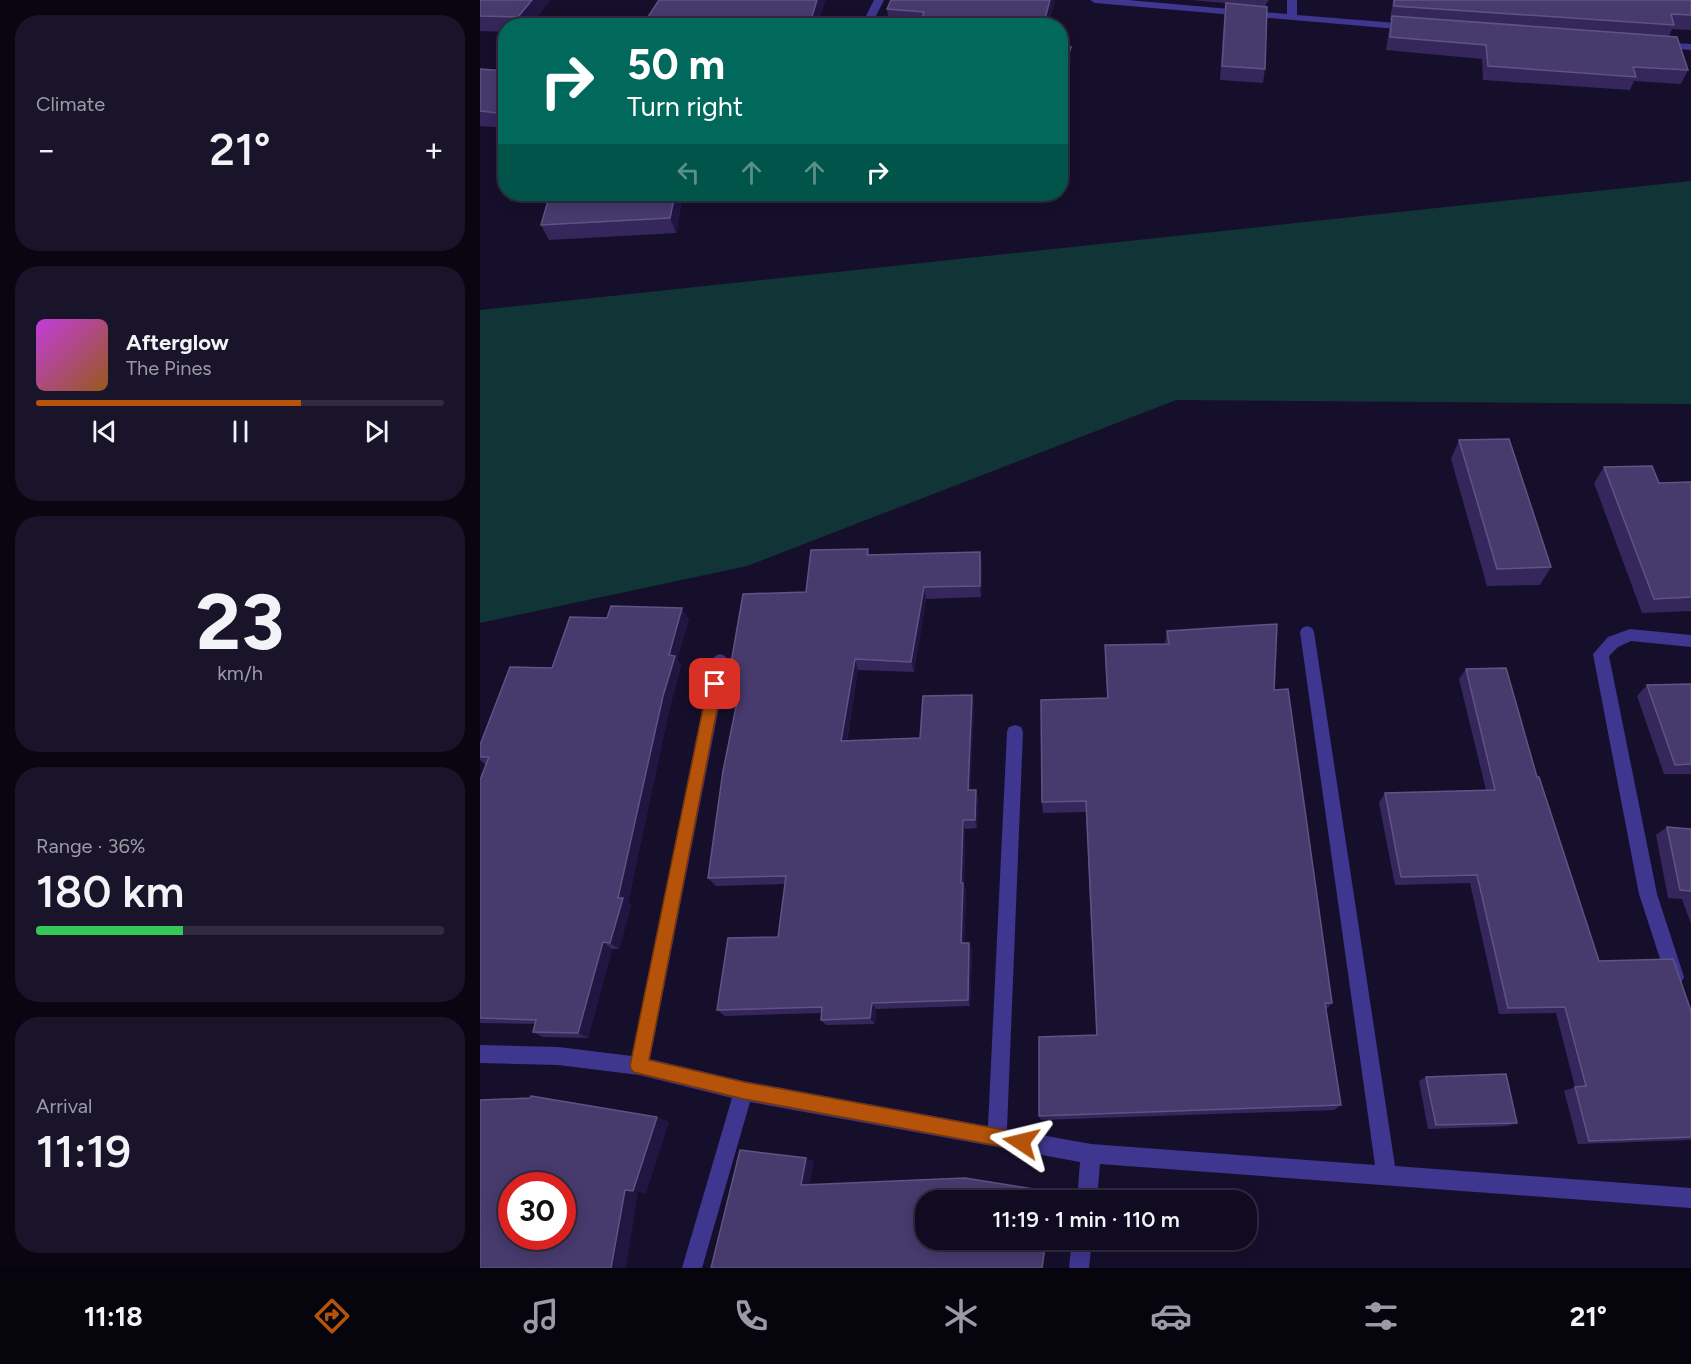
<!DOCTYPE html>
<meta charset="utf-8">
<style>
:root{--surface:#100b21;--page:#19142a;--text:#f1f3f6;--muted:#9c9ba5;--line:#302b3f;--accent:#b45309}
body{margin:0;font-family:Figtree,sans-serif;background:var(--page);color:var(--text);height:100vh;display:flex;flex-direction:column;font-size:22px;white-space:nowrap}
*{box-sizing:border-box;margin:0}
p{font-size:20px;color:var(--muted)}
.icon{flex:none;width:33px;height:33px;fill:none;stroke:currentColor;stroke-width:2;stroke-linecap:round;stroke-linejoin:round}
.map{position:relative;flex:1;overflow:hidden}
.drawer{display:flex;flex-direction:column;gap:15px;padding:15px;background:#090612;width:480px}
.drawer>*{flex:none}
.top-card{position:absolute;left:18px;top:18px;width:570px;height:183px;border-radius:24px;box-shadow:0 3px 15px #0003,0 0 0 2px var(--line);background:#00695c;color:#fff;overflow:hidden}
.speed{position:absolute;left:18px;top:1172px;display:flex;gap:12px;font-size:30px;font-weight:700;text-align:center}
.speed>*{display:grid;place-content:center;width:78px;height:78px;border-radius:50%;background:var(--surface);box-shadow:0 3px 15px #0003,0 0 0 2px var(--line);line-height:1}
.speed .limit{border:9px solid #d22;background:#fff;color:#111}
.pin{position:absolute;display:grid;place-items:center;width:51px;height:51px;color:#fff;margin:-26px;border-radius:12px;box-shadow:0 3px 9px #0006}
.me{position:absolute;width:66px;margin:-33px;rotate:280deg;stroke-linejoin:round;filter:drop-shadow(0 0 4px #0008)}
.turn{display:flex;align-items:center;gap:21px;height:126px;padding:0 30px;font-size:27px}
.turn .icon{width:78px;height:78px;stroke-width:2.5}
.turn b{display:block;font-size:42px;line-height:51px}
.lanes{display:flex;align-items:center;height:57px;padding:0 30px;background:#0003;justify-content:center;gap:30px;direction:ltr}
.lanes .off{opacity:.35}
.big{font-size:45px;font-weight:600;line-height:1.1}
.drawer .tile{flex:1;display:flex;flex-direction:column;justify-content:center;gap:9px;min-width:0;padding:0 21px;border-radius:24px;background:var(--page)}
.drawer .dial{align-items:center;gap:0}
.dial b{font-size:78px;line-height:1}
.song{display:flex;align-items:center;gap:18px}
.cover{width:72px;height:72px;border-radius:9px;background:linear-gradient(135deg,hsl(290 70% 55%),hsl(30 70% 35%))}
.played{height:6px;border-radius:3px;background:linear-gradient(90deg,var(--accent) 65%,var(--line) 65%)}
.keys{display:flex;justify-content:space-around;direction:ltr}
.heat{display:flex;justify-content:space-between;align-items:center;font-size:33px;direction:ltr}
.charge{height:9px;border-radius:4px;background:linear-gradient(90deg,#34c759 36%,var(--line) 0)}
.trip{position:absolute;left:435px;top:1190px;width:342px;height:60px;border-radius:24px;background:var(--surface);box-shadow:0 3px 15px #0003,0 0 0 2px var(--line);font-weight:600;line-height:60px;text-align:center}
.tabs{display:flex;height:96px;justify-content:space-around;align-items:center;background:#06040d;color:var(--muted)}
.tabs .icon{width:42px;height:42px}
.tabs .active{color:var(--accent)}
.tabs b{font-size:27px;color:var(--text)}
main{display:flex;flex:1;min-height:0}
.map>svg:first-child{display:block}
</style>
<main>
<section class="drawer">
<div class="tile"><p>Climate</p>
<div class="heat"><a>−</a><b class="big">21°</b><a>+</a></div>
</div>
<div class="tile">
<div class="song"><i class="cover"></i><div><b>Afterglow</b><p>The Pines</p></div></div>
<div class="played"></div>
<div class="keys"><svg class="icon" aria-label="previous" viewBox="0 0 24 24"><path d="M18 5L8 12l10 7zM5 5v14"/></svg><svg class="icon" aria-label="pause" viewBox="0 0 24 24"><path d="M8 5v14M16 5v14"/></svg><svg class="icon" aria-label="next" viewBox="0 0 24 24"><path d="M6 5l10 7-10 7zM19 5v14"/></svg></div>
</div>
<div class="tile dial"><b>23</b><p>km/h</p></div>
<div class="tile"><p>Range · 36%</p><b class="big">180 km</b><div class="charge"></div></div>
<div class="tile"><p>Arrival</p><b class="big">11:19</b></div>
</section>
<div class="map">
<svg width="1211" height="1268" viewBox="0 0 1211 1268">
<rect width="100%" height="100%" fill="#160f2c"/>
<path fill="#113537" d="M 1211,181 L 1211,404 L 696,400 L 267,566 L 0,623 L 0,310 Z"/>
<g fill="none" stroke-linecap="round" stroke-linejoin="round">
<g fill="#3f368f" fill-rule="evenodd">
<path d="M 394,0 L 404,0 L 391,26 L 381,26 Z"/>
<path d="M 610,0 L 648,0 L 807,14 L 807,0 L 817,0 L 817,15 L 929,24 L 934,27 L 929,30 L 615,3 Z"/>
<path d="M 1181,42 L 1211,44 L 1211,50 L 1178,47 L 1178,43 Z"/>
<path d="M 827,626 L 832,628 L 834,632 L 915,1166 L 1211,1188 L 1211,1208 L 620,1164 L 617,1200 L 597,1200 L 600,1162 L 270,1102 L 222,1268 L 202,1268 L 252,1098 L 159,1075 L 78,1065 L 0,1063 L 0,1045 L 78,1047 L 152,1056 L 232,661 L 235,656 L 240,654 L 245,656 L 248,661 L 170,1059 L 264,1081 L 508,1126 L 527,732 L 529,727 L 535,725 L 541,727 L 543,732 L 527,1129 L 611,1144 L 895,1165 L 820,632 L 822,628 Z"/>
<path d="M 1150,629 L 1211,635 L 1211,647 L 1151,641 L 1138,647 L 1129,656 L 1177,894 L 1204,977 L 1201,983 L 1195,986 L 1189,983 L 1186,977 L 1159,894 L 1113,654 L 1128,637 Z"/>
<path d="M 592,1239 L 612,1239 L 609,1268 L 589,1268 Z"/>
</g>
</g>
<g fill="#35275b">
<path d="M 0,0 L 70,0 L 50,26 L 26,26 L 26,32 L 0,31 Z"/>
<path d="M 411,0 L 575,0 L 568,26 L 427,26 L 409,24 L 407,9 Z"/>
<path d="M 712,0 L 789,0 L 786,4 L 786,7 L 785,69 L 783,83 L 740,80 L 745,3 Z"/>
<path d="M 913,0 L 1211,0 L 1211,30 L 1192,29 L 1189,36 L 1208,70 L 1201,84 L 1154,81 L 1150,90 L 1003,80 L 1002,59 L 906,50 L 909,30 L 911,20 L 910,20 Z"/>
<path d="M 164,23 L 337,26 L 165,26 Z"/>
<path d="M 0,69 L 26,71 L 26,128 L 0,126 Z"/>
<path d="M 203,194 L 196,233 L 69,240 L 61,225 Z"/>
<path d="M 311,194 L 346,194 L 344,198 L 312,196 Z"/>
<path d="M 436,194 L 471,194 L 468,203 L 437,201 Z"/>
<path d="M 979,440 L 1071,567 L 1060,585 L 1007,586 L 971,459 Z"/>
<path d="M 1124,467 L 1179,483 L 1211,482 L 1211,611 L 1162,613 L 1114,483 Z"/>
<path d="M 388,549 L 390,555 L 500,552 L 502,564 L 501,597 L 446,599 L 434,672 L 378,670 L 367,741 L 440,738 L 492,695 L 494,705 L 490,790 L 496,790 L 498,799 L 497,828 L 485,829 L 484,885 L 486,891 L 484,943 L 489,943 L 492,950 L 490,1006 L 396,1009 L 395,1024 L 346,1025 L 341,1020 L 341,1013 L 245,1016 L 237,1010 L 298,937 L 305,884 L 236,886 L 228,878 L 256,708 L 252,708 L 245,698 L 326,592 Z"/>
<path d="M 209,619 L 197,659 L 201,666 L 190,706 L 148,902 L 151,905 L 139,949 L 132,949 L 108,1038 L 63,1037 L 53,1032 L 55,1024 L 0,1023 L 0,780 L 6,765 L 0,760 L 0,745 L 72,668 Z"/>
<path d="M 687,631 L 794,690 L 852,1003 L 846,1010 L 861,1105 L 854,1110 L 561,1120 L 559,1116 L 616,1035 L 606,812 L 563,813 L 562,802 L 627,698 L 625,659 L 625,645 L 685,644 Z"/>
<path d="M 986,669 L 1057,777 L 1119,961 L 1211,1011 L 1211,1140 L 1098,1144 L 1084,1091 L 1095,1087 L 1076,1013 L 1019,1014 L 990,883 L 915,885 L 899,803 L 905,793 L 1006,790 L 979,679 Z"/>
<path d="M 1211,684 L 1211,774 L 1184,774 L 1157,696 L 1167,685 Z"/>
<path d="M 1187,827 L 1211,829 L 1211,924 L 1202,899 L 1188,898 L 1176,835 Z"/>
<path d="M 946,1077 L 1037,1123 L 1027,1126 L 948,1129 L 939,1081 Z"/>
</g>
<g fill="#211541">
<path d="M 52,0 L 70,0 L 50,26 L 42,26 L 38,17 Z"/>
<path d="M 337,0 L 346,0 L 337,26 L 329,26 Z"/>
<path d="M 570,0 L 575,0 L 568,26 L 563,26 Z"/>
<path d="M 591,47 L 591,62 L 580,95 L 580,79 Z"/>
<path d="M 195,194 L 203,194 L 196,233 L 190,218 Z"/>
<path d="M 467,194 L 471,194 L 468,203 Z"/>
<path d="M 500,552 L 502,564 L 501,597 L 500,586 Z"/>
<path d="M 444,587 L 446,599 L 434,672 L 431,662 Z"/>
<path d="M 202,608 L 209,619 L 197,659 L 201,666 L 190,706 L 148,902 L 151,905 L 139,949 L 130,943 L 138,898 L 189,655 Z"/>
<path d="M 375,659 L 378,670 L 365,751 L 361,741 Z"/>
<path d="M 492,695 L 494,705 L 490,799 L 488,790 Z"/>
<path d="M 496,790 L 498,799 L 497,828 L 495,820 Z"/>
<path d="M 483,820 L 485,829 L 484,885 L 486,891 L 484,950 L 481,943 L 481,883 Z"/>
<path d="M 123,942 L 132,949 L 108,1038 L 98,1033 Z"/>
<path d="M 489,943 L 492,950 L 490,1006 L 488,1000 Z"/>
<path d="M 392,1003 L 396,1009 L 395,1024 L 390,1018 Z"/>
<path d="M 177,1117 L 189,1122 L 166,1194 L 153,1191 Z"/>
<path d="M 326,1158 L 334,1161 L 329,1188 L 321,1185 Z"/>
<path d="M 145,1190 L 158,1193 L 146,1268 L 131,1268 Z"/>
<path d="M 566,1239 L 567,1239 L 563,1268 L 562,1268 Z"/>
</g>
<g fill="#473a6d" stroke="#605384" stroke-width="1.5" fill-rule="evenodd">
<path d="M 0,0 L 52,0 L 38,17 L 0,16 Z"/>
<path d="M 179,0 L 337,0 L 329,26 L 192,26 L 193,25 L 164,23 Z"/>
<path d="M 411,0 L 570,0 L 563,26 L 439,26 L 444,12 L 407,9 Z"/>
<path d="M 914,0 L 1211,0 L 1211,15 L 1191,14 L 1194,25 L 914,6 Z"/>
<path d="M 746,3 L 787,7 L 785,69 L 742,66 Z"/>
<path d="M 912,16 L 1197,37 L 1208,70 L 1153,67 L 1156,77 L 1008,66 L 1006,45 L 910,37 Z"/>
<path d="M 580,46 L 591,47 L 580,79 Z"/>
<path d="M 0,69 L 26,71 L 26,114 L 0,111 Z"/>
<path d="M 70,194 L 195,194 L 190,218 L 61,225 Z"/>
<path d="M 1029,439 L 1071,567 L 1017,569 L 979,440 Z"/>
<path d="M 1172,466 L 1179,483 L 1211,482 L 1211,597 L 1174,599 L 1124,467 Z"/>
<path d="M 388,549 L 387,555 L 500,552 L 500,586 L 444,587 L 431,662 L 375,659 L 361,741 L 440,738 L 443,696 L 492,695 L 488,790 L 496,790 L 495,820 L 483,820 L 481,883 L 483,883 L 481,943 L 489,943 L 488,1000 L 392,1003 L 390,1018 L 341,1020 L 342,1007 L 237,1010 L 248,938 L 298,937 L 306,876 L 228,878 L 243,771 L 258,697 L 245,698 L 263,594 L 326,592 L 331,550 Z"/>
<path d="M 131,606 L 202,608 L 189,655 L 195,656 L 183,696 L 138,898 L 143,898 L 130,943 L 123,942 L 98,1033 L 53,1032 L 56,1020 L 0,1018 L 0,780 L 9,757 L 0,757 L 0,745 L 30,667 L 72,668 L 90,617 L 127,618 Z"/>
<path d="M 797,624 L 794,690 L 808,689 L 852,1003 L 845,1003 L 861,1105 L 559,1116 L 559,1037 L 617,1035 L 606,801 L 562,802 L 561,700 L 628,698 L 625,645 L 689,644 L 687,631 Z"/>
<path d="M 1026,668 L 1057,777 L 1059,777 L 1119,961 L 1193,959 L 1211,1011 L 1211,1137 L 1109,1141 L 1095,1087 L 1106,1086 L 1085,1007 L 1028,1008 L 997,875 L 921,877 L 905,793 L 1015,790 L 986,669 Z"/>
<path d="M 1211,684 L 1211,764 L 1195,765 L 1167,685 Z"/>
<path d="M 1187,827 L 1211,829 L 1211,891 L 1200,890 Z"/>
<path d="M 1026,1074 L 1037,1123 L 956,1125 L 946,1077 Z"/>
<path d="M 51,1096 L 177,1117 L 153,1191 L 145,1190 L 131,1268 L 0,1268 L 0,1100 L 50,1098 ZM 32,1185 L 82,1185 L 82,1236 L 32,1236 Z"/>
<path d="M 260,1150 L 326,1158 L 321,1185 L 485,1178 L 572,1192 L 571,1200 L 446,1200 L 446,1239 L 566,1239 L 562,1268 L 231,1268 Z"/>
</g>
<path fill="#b45309" stroke="#753606" stroke-width="1.5" d="M 235,678 L 240,679 L 242,684 L 169,1060 L 264,1082 L 541,1133 L 547,1135 L 550,1142 L 547,1148 L 541,1150 L 264,1099 L 153,1072 L 150,1066 L 228,684 L 230,679 Z"/>
</svg>
<div class="speed"><div class="limit">30</div></div>
<div class="pin" style="left:235px;top:684px;background:#d93025"><svg class="icon" aria-label="arrive" viewBox="0 0 24 24"><path d="M6 21V4h12l-3 4 3 4H6"/></svg></div>
<svg class="me" style="left:541px;top:1142px" viewBox="-20 -20 40 40"><path d="M0-17L14 15 0 8-14 15z" fill="#b45309" stroke="#fff" stroke-width="4"/></svg>
<div class="trip">11:19 · 1 min · 110 m</div>
<div class="top-card">
<div class="turn"><svg class="icon" aria-label="right" viewBox="0 0 24 24"><path d="M7 20v-9h11M14 6l5 5-5 5"/></svg><div><b>50 m</b>Turn right</div></div>
<div class="lanes"><svg class="icon off" aria-label="left" viewBox="0 0 24 24"><path d="M17 20v-9H6M10 6l-5 5 5 5"/></svg><svg class="icon off" aria-label="ahead" viewBox="0 0 24 24"><path d="M12 20V5M6 11l6-6 6 6"/></svg><svg class="icon off" aria-label="ahead" viewBox="0 0 24 24"><path d="M12 20V5M6 11l6-6 6 6"/></svg><svg class="icon" aria-label="right" viewBox="0 0 24 24"><path d="M7 20v-9h11M14 6l5 5-5 5"/></svg></div>
</div>
</div>
</main>
<nav class="tabs">
<b>11:18</b>
<svg class="icon active" aria-label="directions" viewBox="0 0 24 24"><path d="M12 3l9 9-9 9-9-9zM9 14v-3h6M13 9l2 2-2 2"/></svg>
<svg class="icon" aria-label="music" viewBox="0 0 24 24"><path d="M9 18V5l10-2v13"/><circle cx="6" cy="18" r="3"/><circle cx="16" cy="16" r="3"/></svg>
<svg class="icon" aria-label="phone" viewBox="0 0 24 24"><path d="M5 4h4l2 5-3 2q2 4 5 5l2-3 5 2v4C11 20 4 13 5 4z"/></svg>
<svg class="icon" aria-label="climate" viewBox="0 0 24 24"><path d="M12 3v18M4 7l16 10M4 17L20 7"/></svg>
<svg class="icon" aria-label="car" viewBox="0 0 24 24"><path d="M5 17H2v-5l4-1 3-4h7l3 4 3 1v5h-3M9 17h6M6 11h13"/><circle cx="7" cy="17" r="2"/><circle cx="17" cy="17" r="2"/></svg>
<svg class="icon" aria-label="filters" viewBox="0 0 24 24"><path d="M4 7h16M4 17h16"/><circle cx="9" cy="7" r="2"/><circle cx="15" cy="17" r="2"/></svg>
<b>21°</b>
</nav>
